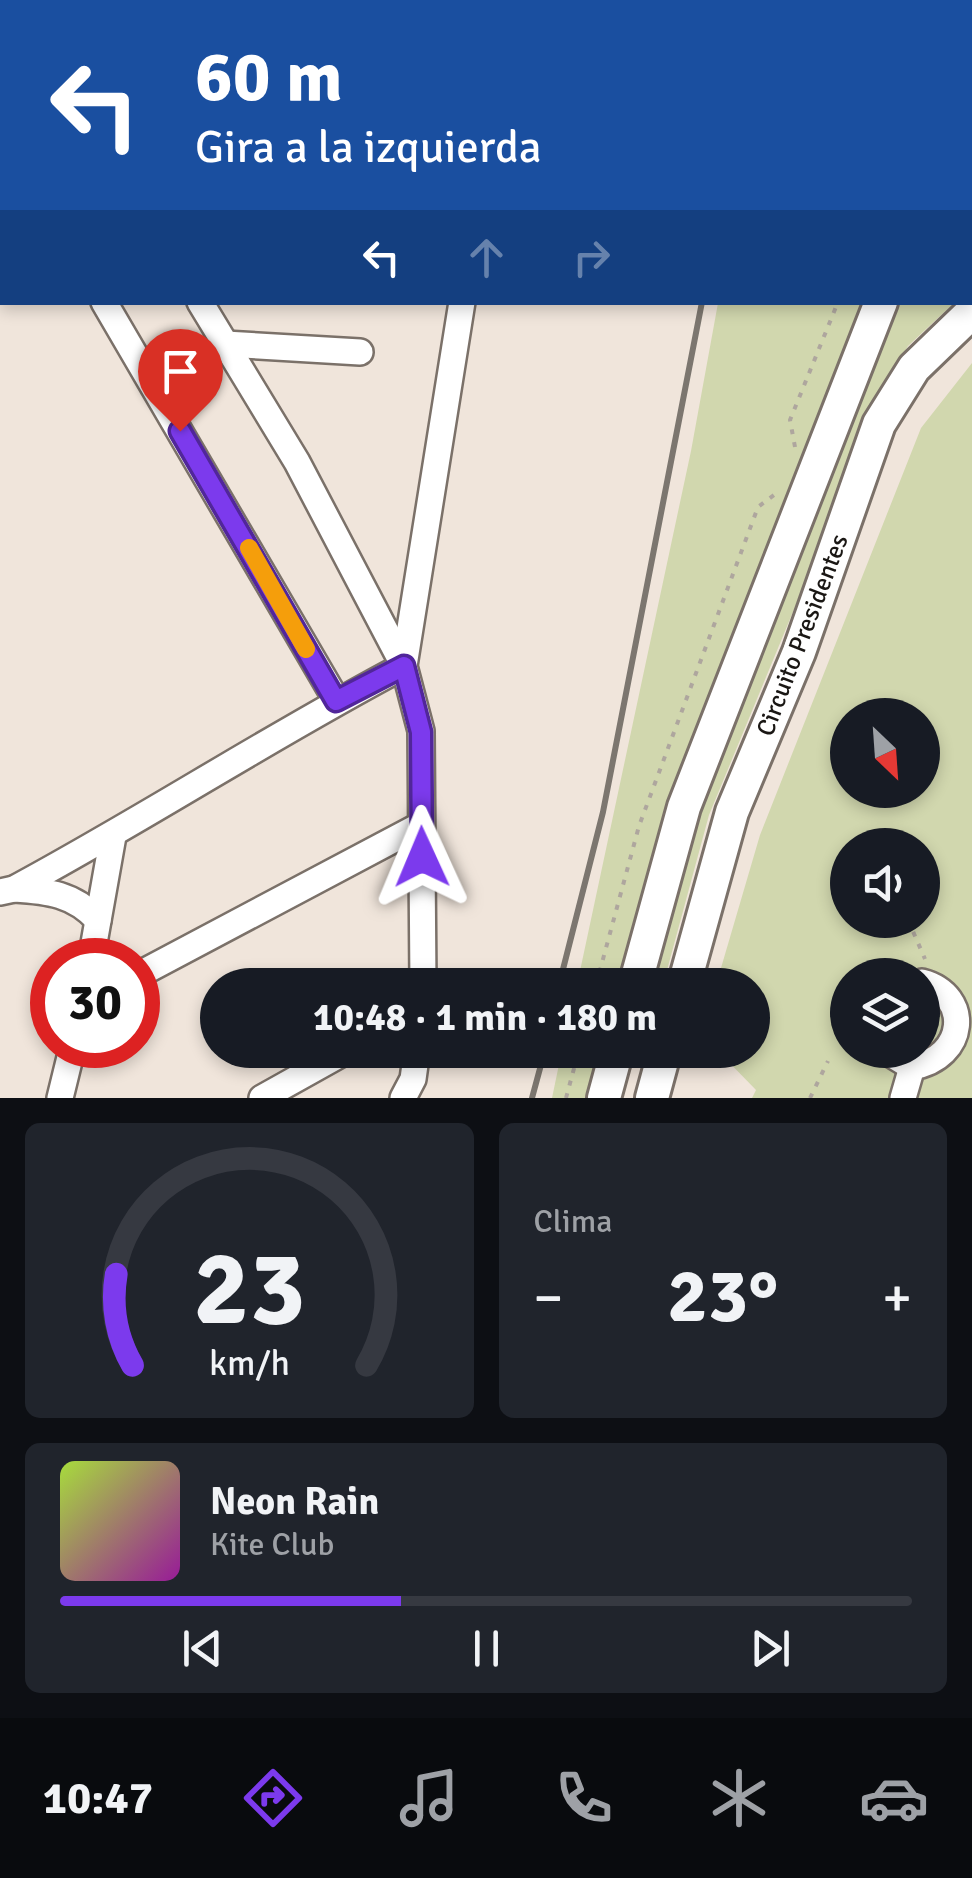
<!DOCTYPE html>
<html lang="es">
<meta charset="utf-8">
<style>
:root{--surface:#171b24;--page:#20242c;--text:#f1f3f6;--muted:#9ea1a6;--line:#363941;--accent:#7c3aed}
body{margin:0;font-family:Signika,sans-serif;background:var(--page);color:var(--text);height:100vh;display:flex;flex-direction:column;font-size:38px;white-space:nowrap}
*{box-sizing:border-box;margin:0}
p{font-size:32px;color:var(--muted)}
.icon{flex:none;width:55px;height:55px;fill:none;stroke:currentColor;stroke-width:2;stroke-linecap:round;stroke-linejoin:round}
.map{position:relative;height:1098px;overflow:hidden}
.sheet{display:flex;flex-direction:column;gap:25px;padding:25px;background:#0d0f14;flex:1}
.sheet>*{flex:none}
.hud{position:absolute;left:0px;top:0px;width:972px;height:305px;box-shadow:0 5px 15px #0003;background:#1a4fa0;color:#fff;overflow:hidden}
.needle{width:65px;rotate:155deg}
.controls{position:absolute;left:830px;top:698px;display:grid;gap:20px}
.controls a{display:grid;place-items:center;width:110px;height:110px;border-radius:50%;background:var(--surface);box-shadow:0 5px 15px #0003;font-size:50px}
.speed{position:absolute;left:30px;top:938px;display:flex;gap:20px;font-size:50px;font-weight:700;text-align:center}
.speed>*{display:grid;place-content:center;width:130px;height:130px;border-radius:50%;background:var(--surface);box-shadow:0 5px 15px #0003;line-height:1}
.speed .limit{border:15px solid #d22;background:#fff;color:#111}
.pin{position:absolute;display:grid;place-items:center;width:85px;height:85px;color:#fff;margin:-102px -42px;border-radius:50% 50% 50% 0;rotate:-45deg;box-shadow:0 0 10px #0007}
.pin .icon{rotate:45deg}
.me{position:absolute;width:110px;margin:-55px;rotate:359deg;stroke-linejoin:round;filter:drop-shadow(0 0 8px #0008)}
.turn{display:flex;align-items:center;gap:35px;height:210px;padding:0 30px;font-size:45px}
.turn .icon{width:130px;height:130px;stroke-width:2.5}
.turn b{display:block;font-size:70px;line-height:85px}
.lanes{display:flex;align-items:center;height:95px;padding:0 30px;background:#0003;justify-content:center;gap:50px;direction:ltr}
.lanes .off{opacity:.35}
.big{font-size:75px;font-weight:700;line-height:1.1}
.sheet .card{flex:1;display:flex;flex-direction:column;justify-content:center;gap:15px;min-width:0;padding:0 35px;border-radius:15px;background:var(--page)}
.sheet .dial{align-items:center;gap:0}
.dial svg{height:260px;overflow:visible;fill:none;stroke:var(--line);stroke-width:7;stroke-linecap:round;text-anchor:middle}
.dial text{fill:var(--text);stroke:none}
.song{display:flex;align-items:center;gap:30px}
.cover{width:120px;height:120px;border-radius:15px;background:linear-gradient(135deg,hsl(80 70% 55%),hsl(300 70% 35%))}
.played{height:10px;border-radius:5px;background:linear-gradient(90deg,var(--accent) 40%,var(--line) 40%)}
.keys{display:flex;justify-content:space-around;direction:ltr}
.heat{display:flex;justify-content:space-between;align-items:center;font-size:55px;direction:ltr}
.sheet .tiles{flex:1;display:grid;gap:25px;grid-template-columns:1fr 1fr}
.card:last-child{grid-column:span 2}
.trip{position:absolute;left:200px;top:968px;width:570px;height:100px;border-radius:50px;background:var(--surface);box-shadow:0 5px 15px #0003;font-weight:700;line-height:100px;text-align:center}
.menu{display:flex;height:160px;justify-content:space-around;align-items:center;background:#090b0e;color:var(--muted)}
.menu .icon{width:70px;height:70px}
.menu .active{color:var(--accent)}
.menu b{font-size:45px;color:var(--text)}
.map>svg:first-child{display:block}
</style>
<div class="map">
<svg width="972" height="1098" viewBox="0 0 972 1098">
<rect width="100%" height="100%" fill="#f0e5db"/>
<g fill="#d1d7ae" fill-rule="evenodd">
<path d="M 718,303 L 865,303 L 623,985 L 577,985 L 691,451 Z"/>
<path d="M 896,303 L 954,303 L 908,346 L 873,404 L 807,578 L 709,815 L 663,985 L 650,985 L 697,810 Z"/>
<path d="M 972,363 L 972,1098 L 752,1098 L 756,1090 L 717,1050 L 752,1050 L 752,985 L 716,985 L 760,835 L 921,428 ZM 848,715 L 922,715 L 922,790 L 848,790 ZM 848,845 L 922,845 L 922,920 L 848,920 ZM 848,975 L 922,975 L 922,1050 L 848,1050 Z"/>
<path d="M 562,1050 L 606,1050 L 594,1098 L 552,1098 Z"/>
</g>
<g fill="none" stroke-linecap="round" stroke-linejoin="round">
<g stroke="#7b7169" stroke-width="30">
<g id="minor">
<path d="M 10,0 L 12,2"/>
<path d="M 344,0 L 345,2"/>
<path d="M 962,0 L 963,2"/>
<path d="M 262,2 L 267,0"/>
<path d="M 515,2 L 515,0"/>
<path d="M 970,57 L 972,42"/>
<path d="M 0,126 L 2,130"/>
<path d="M 104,302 L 337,701"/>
<path d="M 225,344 L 360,352"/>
<path d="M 14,889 C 48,891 74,894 98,920"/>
<path d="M 0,892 L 14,889 C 146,818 271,736 404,666 L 297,462 L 200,302"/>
<path d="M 91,960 L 113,836"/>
<path d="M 138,975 L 421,825"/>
<path d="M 423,985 L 421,731 L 404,666 L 462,302"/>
<path d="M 884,1050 L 912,1067 C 967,1058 972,995 922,982"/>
<path d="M 60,1098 L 73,1045"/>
<path d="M 262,1098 L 348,1050"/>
<path d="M 403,1098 L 413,1079 L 417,1050"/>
<path d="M 903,1098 L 912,1067"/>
</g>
</g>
<g stroke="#7b7169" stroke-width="38">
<g id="major">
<path d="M 970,97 L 972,94"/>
<path d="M 635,985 L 684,807 L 881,302"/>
<path d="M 684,985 L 732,812 L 799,652 L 879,424 L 914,368 L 972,312"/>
<path d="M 604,1098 L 617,1050"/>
<path d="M 652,1098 L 665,1050"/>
</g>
</g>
<g stroke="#aea69e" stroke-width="4" stroke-dasharray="5 8" stroke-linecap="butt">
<path d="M 795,447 L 790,420 L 838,302"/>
<path d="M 908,920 L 925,959"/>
<path d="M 596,985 L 639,826 L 758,507 L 778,492"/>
<path d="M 566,1098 L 579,1050"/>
<path d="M 810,1098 L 828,1061"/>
</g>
<use href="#minor" stroke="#fff" stroke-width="25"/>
<use href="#major" stroke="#fff" stroke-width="32"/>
<g stroke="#7c766f" stroke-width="6">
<path d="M 736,2 L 736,0"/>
<path d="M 559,985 L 603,812 L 702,302"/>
<path d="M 532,1098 L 545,1050"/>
</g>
</g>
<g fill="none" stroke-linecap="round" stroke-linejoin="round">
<g stroke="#51269a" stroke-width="25">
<path id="route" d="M 180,431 L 336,701 L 404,666 L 421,732 L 422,857"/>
</g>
<use href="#route" stroke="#7c3aed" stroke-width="18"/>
<path stroke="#f59e0b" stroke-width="18" d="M 249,548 L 306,649"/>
</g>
<g text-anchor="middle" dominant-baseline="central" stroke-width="8" stroke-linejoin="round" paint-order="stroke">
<g font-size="25" fill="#1a1714" stroke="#fff">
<text transform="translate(802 635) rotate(-69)">Circuito Presidentes</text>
</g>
</g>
</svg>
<div class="controls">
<a><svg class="needle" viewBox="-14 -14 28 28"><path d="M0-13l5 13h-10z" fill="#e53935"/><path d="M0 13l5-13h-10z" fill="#9ea1a6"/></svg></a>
<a><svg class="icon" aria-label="sound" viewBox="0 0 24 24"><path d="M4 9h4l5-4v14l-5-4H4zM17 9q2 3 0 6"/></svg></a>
<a><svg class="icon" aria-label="layers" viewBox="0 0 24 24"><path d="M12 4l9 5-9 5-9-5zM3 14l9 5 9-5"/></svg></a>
</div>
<div class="speed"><div class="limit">30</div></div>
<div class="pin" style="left:180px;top:431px;background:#d93025"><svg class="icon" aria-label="arrive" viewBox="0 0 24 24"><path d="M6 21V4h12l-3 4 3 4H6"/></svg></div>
<svg class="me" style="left:422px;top:857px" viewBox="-20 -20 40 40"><path d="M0-17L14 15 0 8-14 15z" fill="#7c3aed" stroke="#fff" stroke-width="4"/></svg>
<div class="trip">10:48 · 1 min · 180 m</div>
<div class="hud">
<div class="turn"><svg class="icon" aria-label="left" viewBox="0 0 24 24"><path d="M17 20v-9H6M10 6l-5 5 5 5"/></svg><div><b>60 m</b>Gira a la izquierda</div></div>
<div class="lanes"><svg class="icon" aria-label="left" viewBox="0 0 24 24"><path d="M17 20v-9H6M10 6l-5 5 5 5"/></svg><svg class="icon off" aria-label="ahead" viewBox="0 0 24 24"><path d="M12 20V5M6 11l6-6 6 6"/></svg><svg class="icon off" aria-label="right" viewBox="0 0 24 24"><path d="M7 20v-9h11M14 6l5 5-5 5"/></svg></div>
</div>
</div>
<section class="sheet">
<div class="tiles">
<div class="card dial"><svg viewBox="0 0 100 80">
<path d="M14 69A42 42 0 1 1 86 69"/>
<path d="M14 69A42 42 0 0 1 9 41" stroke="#7c3aed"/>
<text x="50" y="56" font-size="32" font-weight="700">23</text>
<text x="50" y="72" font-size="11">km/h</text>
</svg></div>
<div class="card"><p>Clima</p>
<div class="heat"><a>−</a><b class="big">23°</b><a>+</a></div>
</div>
<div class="card">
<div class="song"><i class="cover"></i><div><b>Neon Rain</b><p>Kite Club</p></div></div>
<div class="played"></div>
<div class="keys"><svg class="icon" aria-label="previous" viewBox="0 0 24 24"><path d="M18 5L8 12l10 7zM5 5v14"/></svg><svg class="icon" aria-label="pause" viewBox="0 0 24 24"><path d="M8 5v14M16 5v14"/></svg><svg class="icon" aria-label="next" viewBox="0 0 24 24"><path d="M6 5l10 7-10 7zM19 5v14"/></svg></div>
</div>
</div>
</section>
<nav class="menu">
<b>10:47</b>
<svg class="icon active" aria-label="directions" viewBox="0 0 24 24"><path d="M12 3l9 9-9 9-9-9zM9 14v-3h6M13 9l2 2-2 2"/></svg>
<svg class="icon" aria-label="music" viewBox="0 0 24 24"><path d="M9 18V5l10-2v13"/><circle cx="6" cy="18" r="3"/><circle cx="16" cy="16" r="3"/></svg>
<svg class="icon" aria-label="phone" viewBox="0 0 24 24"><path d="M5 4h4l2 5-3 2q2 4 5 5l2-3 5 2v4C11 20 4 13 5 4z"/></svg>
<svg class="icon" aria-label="climate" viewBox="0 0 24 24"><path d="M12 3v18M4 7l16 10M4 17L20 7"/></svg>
<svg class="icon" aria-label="car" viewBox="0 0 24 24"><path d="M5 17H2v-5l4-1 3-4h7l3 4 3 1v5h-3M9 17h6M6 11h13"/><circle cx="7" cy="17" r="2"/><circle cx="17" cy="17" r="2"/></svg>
</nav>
